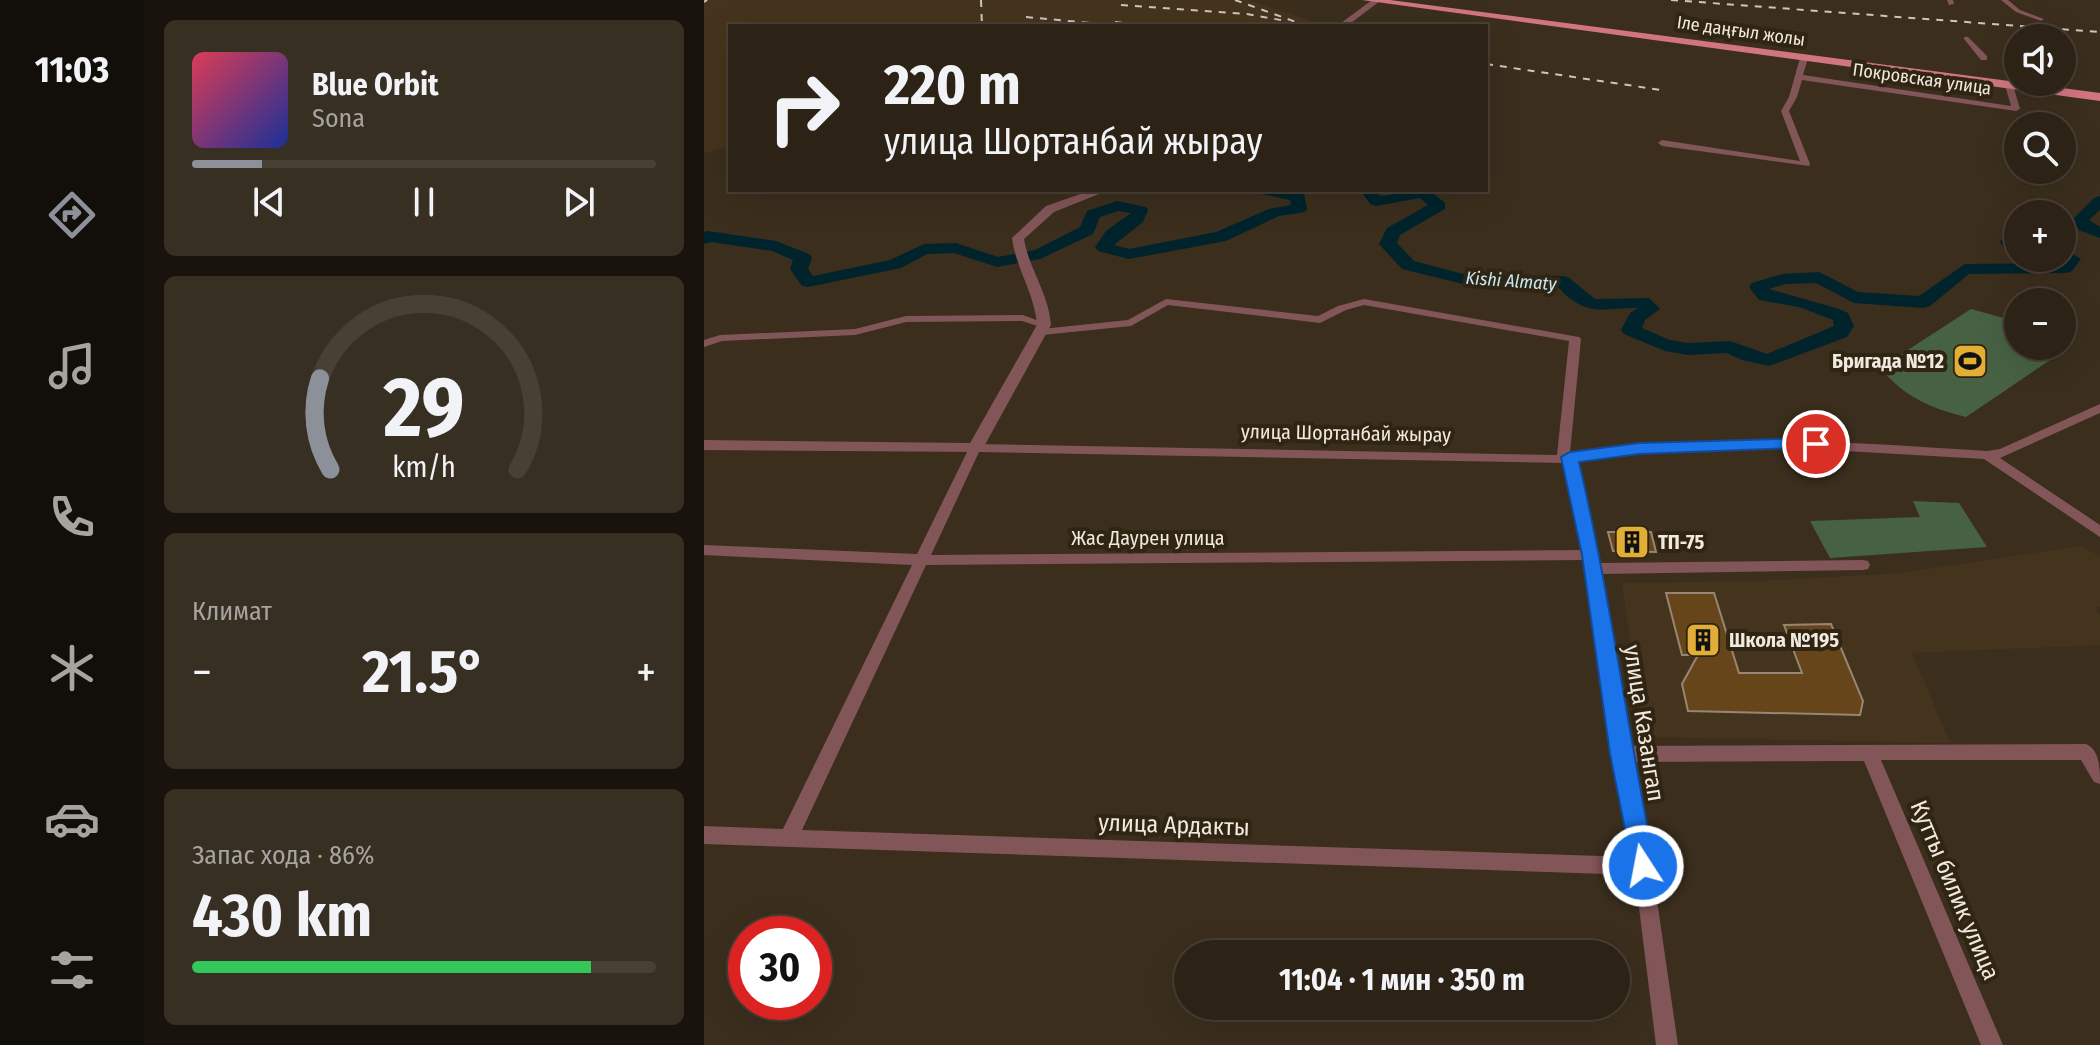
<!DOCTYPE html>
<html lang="ru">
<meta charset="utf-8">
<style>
:root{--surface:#2c2216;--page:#382f23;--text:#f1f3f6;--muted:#a6a4a1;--line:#483f35;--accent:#8c9099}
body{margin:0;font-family:"Fira Sans Condensed",sans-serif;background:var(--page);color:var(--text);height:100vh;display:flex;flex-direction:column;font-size:30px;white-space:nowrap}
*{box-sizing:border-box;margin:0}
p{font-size:26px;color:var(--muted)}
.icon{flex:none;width:44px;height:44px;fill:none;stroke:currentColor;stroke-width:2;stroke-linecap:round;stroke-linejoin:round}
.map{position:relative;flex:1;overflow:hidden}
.details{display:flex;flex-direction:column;gap:20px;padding:20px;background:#18130c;width:560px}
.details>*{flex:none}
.top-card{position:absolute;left:24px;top:24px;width:760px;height:168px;border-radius:0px;box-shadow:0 8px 32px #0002,0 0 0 2px var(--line);background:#2c2216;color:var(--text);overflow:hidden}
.buttons{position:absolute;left:1300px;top:24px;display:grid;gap:16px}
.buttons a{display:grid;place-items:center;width:72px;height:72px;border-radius:50%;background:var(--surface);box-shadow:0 8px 32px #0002,0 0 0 2px var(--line);font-size:40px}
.speed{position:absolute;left:24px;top:916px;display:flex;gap:16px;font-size:40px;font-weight:700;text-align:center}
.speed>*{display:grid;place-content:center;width:104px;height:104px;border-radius:50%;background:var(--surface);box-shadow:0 8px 32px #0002,0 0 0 2px var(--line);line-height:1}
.speed .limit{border:12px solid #d22;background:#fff;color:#111}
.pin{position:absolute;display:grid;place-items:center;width:68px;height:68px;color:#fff;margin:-34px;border:4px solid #fff;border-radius:50%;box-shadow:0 2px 8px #0007}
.me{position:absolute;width:88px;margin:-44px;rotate:349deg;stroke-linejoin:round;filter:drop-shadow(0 0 6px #0008)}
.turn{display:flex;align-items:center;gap:28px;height:168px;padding:0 24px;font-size:36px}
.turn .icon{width:104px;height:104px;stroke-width:2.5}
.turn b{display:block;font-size:56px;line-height:68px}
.big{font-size:60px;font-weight:700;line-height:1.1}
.details .card{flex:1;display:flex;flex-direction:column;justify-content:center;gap:12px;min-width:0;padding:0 28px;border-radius:12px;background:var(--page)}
.details .dial{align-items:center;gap:0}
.dial svg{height:208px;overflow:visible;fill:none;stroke:var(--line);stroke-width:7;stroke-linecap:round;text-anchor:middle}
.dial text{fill:var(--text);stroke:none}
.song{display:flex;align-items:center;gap:24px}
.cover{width:96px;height:96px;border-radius:12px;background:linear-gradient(135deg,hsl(350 70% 55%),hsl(230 70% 35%))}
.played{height:8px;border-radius:4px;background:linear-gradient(90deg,var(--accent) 15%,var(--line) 15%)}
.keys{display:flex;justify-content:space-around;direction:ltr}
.heat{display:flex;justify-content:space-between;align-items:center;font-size:44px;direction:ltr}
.charge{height:12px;border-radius:6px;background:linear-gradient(90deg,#34c759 86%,var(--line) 0)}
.trip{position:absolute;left:470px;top:940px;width:456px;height:80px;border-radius:40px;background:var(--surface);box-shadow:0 8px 32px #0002,0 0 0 2px var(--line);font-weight:700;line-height:80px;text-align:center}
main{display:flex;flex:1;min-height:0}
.dock{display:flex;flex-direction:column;width:144px;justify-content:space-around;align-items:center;background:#120e09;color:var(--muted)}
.dock .icon{width:56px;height:56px}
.dock .on{color:var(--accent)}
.dock b{font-size:36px;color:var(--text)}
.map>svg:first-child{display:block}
</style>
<main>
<nav class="dock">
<b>11:03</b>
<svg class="icon on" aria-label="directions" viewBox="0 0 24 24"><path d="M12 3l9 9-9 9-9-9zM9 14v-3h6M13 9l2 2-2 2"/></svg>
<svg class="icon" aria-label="music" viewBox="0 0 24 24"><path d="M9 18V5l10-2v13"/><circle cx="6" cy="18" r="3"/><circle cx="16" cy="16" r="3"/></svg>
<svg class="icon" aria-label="phone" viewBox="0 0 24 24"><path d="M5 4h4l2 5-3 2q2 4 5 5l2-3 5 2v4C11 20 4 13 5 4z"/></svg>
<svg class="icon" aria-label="climate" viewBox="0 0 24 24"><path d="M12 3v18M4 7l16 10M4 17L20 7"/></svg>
<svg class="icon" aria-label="car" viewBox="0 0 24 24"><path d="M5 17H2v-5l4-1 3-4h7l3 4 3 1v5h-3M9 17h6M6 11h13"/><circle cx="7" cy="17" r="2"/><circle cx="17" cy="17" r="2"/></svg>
<svg class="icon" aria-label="filters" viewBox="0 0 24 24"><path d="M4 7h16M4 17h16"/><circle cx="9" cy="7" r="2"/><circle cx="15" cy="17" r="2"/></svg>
</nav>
<section class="details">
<div class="card">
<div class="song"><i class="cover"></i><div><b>Blue Orbit</b><p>Sona</p></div></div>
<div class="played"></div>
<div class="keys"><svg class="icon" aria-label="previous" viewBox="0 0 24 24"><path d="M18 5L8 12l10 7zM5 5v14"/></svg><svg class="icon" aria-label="pause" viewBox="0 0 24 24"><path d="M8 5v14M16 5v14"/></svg><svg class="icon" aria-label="next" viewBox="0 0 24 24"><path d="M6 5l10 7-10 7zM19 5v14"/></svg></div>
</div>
<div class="card dial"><svg viewBox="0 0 100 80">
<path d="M14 69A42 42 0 1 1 86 69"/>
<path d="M14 69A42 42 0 0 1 10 34" stroke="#8c9099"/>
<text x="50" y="56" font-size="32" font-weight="700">29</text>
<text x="50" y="72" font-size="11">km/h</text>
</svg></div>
<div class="card"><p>Климат</p>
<div class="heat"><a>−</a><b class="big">21.5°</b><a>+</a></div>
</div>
<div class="card"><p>Запас хода · 86%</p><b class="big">430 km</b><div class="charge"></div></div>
</section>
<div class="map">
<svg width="1396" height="1045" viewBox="0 0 1396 1045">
<rect width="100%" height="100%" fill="#3b2e1d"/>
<g fill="#45341d">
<path d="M 0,0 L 544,0 L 622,26 L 26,26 L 26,146 L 0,153 Z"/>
<path d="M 1376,546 L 1396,556 L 1396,607 L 1390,608 L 1396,615 L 1396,645 L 1208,653 L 1246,743 L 940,737 L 918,583 L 1055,581 L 1197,573 Z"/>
</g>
<g fill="#466243">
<path d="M 1267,309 L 1314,322 L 1314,346 L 1349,346 L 1355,354 L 1262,417 C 1226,408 1201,397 1176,368 Z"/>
<path d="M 1209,501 L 1255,503 L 1283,547 L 1126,558 L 1106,521 L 1216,517 Z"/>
</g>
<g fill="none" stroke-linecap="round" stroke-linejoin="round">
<g fill="#00232c" fill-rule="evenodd">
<path d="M 551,190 L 600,194 L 603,209 L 601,212 L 575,216 L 522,241 L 425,259 L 394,251 L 391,247 L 402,231 L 427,213 L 414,211 L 396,217 L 389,234 L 336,259 L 293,267 L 250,253 L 223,254 L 197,268 L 104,287 L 98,286 L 86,269 L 89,260 L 68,251 L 7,242 L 0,244 L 0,232 L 4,231 L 72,241 L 105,254 L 108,258 L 104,269 L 109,276 L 186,260 L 220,244 L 252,243 L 294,257 L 331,250 L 376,227 L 383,211 L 413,201 L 442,207 L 444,210 L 439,222 L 410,245 L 425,249 L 512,232 L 565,209 L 587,205 L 586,200 L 553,193 Z"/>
<path d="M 656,190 L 672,190 L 676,196 L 725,190 L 741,203 L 741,209 L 696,235 L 693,243 L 710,261 L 763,275 L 858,276 L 864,277 L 891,299 L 945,298 L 956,309 L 941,320 L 938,328 L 966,340 L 984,343 L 1026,341 L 1063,354 L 1130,326 L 1129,320 L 1095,307 L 1055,300 L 1045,287 L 1048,283 L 1079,274 L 1115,272 L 1154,292 L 1215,296 L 1261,264 L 1356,263 L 1358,260 L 1354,258 L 1358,258 L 1358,248 L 1377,259 L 1367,272 L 1361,273 L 1265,274 L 1226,306 L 1219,308 L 1150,303 L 1112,283 L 1081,284 L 1065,289 L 1135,309 L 1144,313 L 1150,326 L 1143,337 L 1065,366 L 1038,360 L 1023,353 L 984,355 L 961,351 L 920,334 L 917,330 L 926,313 L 934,308 C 896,308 882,318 853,286 L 763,285 L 698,269 L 675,244 L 683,228 L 724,205 L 716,198 L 672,206 L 666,204 Z"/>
<path d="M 1396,196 L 1396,210 L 1385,220 L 1396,227 L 1396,238 L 1375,230 L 1368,220 L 1390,198 Z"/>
<path d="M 1314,235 L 1314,248 L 1299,246 L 1296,242 L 1299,238 Z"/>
</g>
</g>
<g fill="#67451b" stroke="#968673" stroke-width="2">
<path d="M 904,532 L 947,532 L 952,552 L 909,551 Z"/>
<path d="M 962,593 L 1010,593 L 1035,673 L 1098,673 L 1080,625 L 1127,624 L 1159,701 L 1156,715 L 984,711 L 978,684 L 994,655 L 978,655 Z"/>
</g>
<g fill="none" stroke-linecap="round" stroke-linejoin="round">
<g fill="#825559" fill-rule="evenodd">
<path d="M 1243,0 L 1249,0 L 1250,4 L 1245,5 Z"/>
<path d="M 1297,0 L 1304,0 L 1316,10 L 1340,19 L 1337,21 L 1312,12 Z"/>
<path d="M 1260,37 L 1264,37 L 1283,56 L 1283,60 L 1277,60 L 1260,39 Z"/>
<path d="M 1100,56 L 1104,58 L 1099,75 L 1307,106 L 1301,85 L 1305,83 L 1309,85 L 1316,109 L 1312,111 L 1098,80 L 1093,97 L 1085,111 L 1106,164 L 1105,166 L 958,146 L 954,143 L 958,140 L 1096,161 L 1077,111 L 1085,97 L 1096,58 Z"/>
<path d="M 462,299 L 614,316 L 634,306 L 660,299 L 875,337 L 877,339 L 866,453 L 868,453 C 1006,432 1144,442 1283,451 L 1296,449 L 1396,404 L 1396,413 L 1296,458 L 1396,525 L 1396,537 L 1280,459 L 1124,450 L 1017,448 L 963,450 L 873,461 L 896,563 L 1159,560 L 1164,561 L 1166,565 L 1164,569 L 1159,570 L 897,574 L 924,746 L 1382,744 C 1396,750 1396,769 1396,784 L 1390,782 L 1377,760 L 1177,760 L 1299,1045 L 1277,1045 L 1160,761 L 927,762 L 948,866 L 974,1045 L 952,1045 L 931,875 L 0,844 L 0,826 L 79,829 L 208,565 L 0,555 L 0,545 L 213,554 L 265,448 L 271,444 L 853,455 L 865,341 L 660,305 L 642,310 L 616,323 L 464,305 L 427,326 L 338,335 L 332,332 L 338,329 L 424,320 ZM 275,452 L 861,463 L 879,550 L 227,555 ZM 881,560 L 908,754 L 928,857 L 98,830 L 222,565 Z"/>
<path d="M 319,315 L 346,325 L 340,328 L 318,321 L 202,322 L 151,335 L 18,341 L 0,347 L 0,340 L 16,335 L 151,329 L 202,316 Z"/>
</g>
<g fill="#825559" fill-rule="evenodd">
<path d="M 668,0 L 676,1 L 643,26 L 633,26 Z"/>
<path d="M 388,190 L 405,190 L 350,212 L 320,239 C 325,269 345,294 347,325 L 277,452 L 0,450 L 0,440 L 266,443 L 333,325 C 331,294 312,269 308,238 L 342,206 Z"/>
</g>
<path fill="#d17681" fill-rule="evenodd" d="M 658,0 L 686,0 L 1396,93 L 1396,101 Z"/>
<g stroke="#cfc6ba" stroke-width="2" stroke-dasharray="7 7" stroke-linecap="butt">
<path d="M 277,0 L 278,26"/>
<path d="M 531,0 L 603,26"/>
<path d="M 967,0 L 1396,32"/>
<path d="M 0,2 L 3,0"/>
<path d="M 417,5 L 543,14 L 582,21"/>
<path d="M 322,17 L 419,26"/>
<path d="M 411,22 L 445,26"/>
<path d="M 782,64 L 957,90"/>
</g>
</g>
<path fill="#1a73e8" stroke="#114b97" stroke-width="2" d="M 1112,438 L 1120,444 L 1118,447 L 935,454 L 875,462 C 906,595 924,731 951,866 L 948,874 L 939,877 L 930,874 L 906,754 L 878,555 L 857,457 L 866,452 L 935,443 Z"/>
<defs>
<g id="stadium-square" transform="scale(1.8)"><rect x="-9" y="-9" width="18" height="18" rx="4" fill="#e3ae35" stroke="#302413"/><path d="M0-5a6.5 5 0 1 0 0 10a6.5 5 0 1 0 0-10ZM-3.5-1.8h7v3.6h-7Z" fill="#111"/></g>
<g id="building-square" transform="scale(1.8)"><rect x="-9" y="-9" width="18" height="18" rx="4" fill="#e3ae35" stroke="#302413"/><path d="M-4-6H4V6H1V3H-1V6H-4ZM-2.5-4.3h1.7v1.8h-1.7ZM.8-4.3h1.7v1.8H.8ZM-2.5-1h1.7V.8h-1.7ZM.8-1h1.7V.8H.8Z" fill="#111"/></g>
</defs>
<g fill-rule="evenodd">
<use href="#stadium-square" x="1266" y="361"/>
<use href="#building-square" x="928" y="542"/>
<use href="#building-square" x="999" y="640"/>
</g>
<g text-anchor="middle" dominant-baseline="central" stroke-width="8" stroke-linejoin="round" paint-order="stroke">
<g font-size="18" fill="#f1e9de" stroke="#302413">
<text transform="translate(1037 31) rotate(8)">Іле даңғыл жолы</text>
<text transform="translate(1218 79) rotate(8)">Покровская улица</text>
</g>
<g font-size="18" font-style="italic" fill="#c5eaf6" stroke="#302413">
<text transform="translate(807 281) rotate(4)">Kіshі Almaty</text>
</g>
<g font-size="20" font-weight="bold" fill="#f1e9de" stroke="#302413" text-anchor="start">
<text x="1240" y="361" text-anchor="end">Бригада №12</text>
<text x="954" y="542">ТП-75</text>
<text x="1025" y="640">Школа №195</text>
</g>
<g font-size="20" fill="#f1e9de" stroke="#302413">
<text transform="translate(642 433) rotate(1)">улица Шортанбай жырау</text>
<text x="444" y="538">Жас Даурен улица</text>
</g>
<g font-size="24" fill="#f1e9de" stroke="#302413">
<text transform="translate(940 723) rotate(81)">улица Казангап</text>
<text transform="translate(470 825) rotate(2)">улица Ардакты</text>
<text transform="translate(1251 890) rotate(67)">Кутты билик улица</text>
</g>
</g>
</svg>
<div class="buttons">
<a><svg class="icon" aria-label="sound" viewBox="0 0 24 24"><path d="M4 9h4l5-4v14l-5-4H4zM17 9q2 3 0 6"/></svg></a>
<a><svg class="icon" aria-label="search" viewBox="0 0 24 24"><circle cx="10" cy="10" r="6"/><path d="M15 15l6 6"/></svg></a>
<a>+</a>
<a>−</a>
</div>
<div class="speed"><div class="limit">30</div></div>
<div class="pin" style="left:1112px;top:444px;background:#d93025"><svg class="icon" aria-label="arrive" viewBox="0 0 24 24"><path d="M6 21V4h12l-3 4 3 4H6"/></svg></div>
<svg class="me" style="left:939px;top:866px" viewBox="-20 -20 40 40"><circle r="17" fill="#1a73e8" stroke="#fff" stroke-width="3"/><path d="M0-11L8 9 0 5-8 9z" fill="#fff"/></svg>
<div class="trip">11:04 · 1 мин · 350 m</div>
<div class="top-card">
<div class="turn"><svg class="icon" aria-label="right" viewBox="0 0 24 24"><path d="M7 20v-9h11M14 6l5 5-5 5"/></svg><div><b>220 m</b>улица Шортанбай жырау</div></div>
</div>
</div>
</main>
